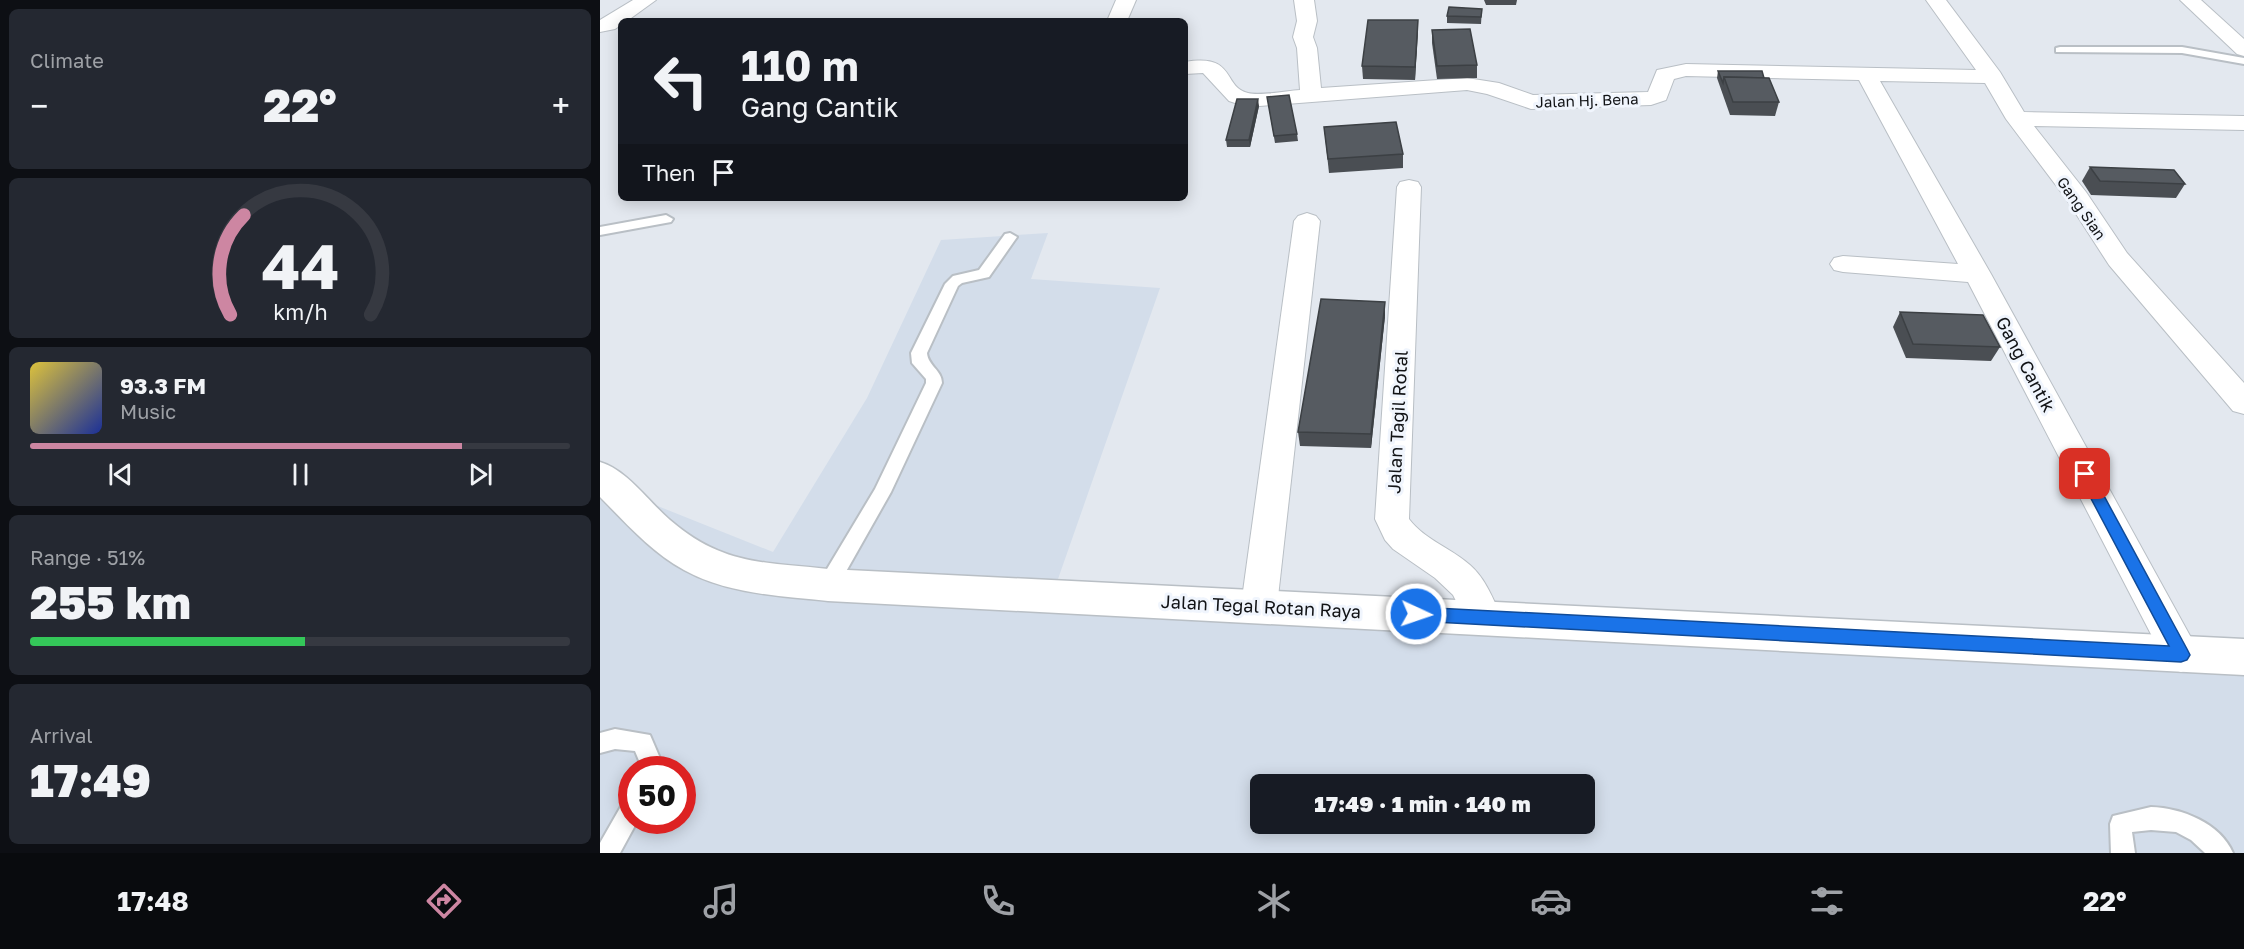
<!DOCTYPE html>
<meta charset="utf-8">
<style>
:root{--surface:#171b24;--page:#242831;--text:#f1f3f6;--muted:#9ea1a6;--line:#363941;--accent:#cd86a2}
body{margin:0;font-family:"Golos Text",sans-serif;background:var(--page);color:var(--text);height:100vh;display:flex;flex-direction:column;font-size:22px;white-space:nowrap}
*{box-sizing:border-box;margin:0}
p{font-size:20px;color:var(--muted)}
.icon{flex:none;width:33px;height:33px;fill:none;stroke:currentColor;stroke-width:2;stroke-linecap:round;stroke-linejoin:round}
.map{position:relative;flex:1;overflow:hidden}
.details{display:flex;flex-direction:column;gap:9px;padding:9px;background:#0d0f14;width:600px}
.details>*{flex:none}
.hud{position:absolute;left:18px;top:18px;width:570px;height:183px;border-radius:9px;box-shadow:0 3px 15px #0003;background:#171b24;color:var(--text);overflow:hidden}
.speed{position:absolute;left:18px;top:756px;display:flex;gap:12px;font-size:30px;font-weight:700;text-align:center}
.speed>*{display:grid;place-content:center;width:78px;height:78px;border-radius:50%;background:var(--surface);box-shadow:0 3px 15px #0003;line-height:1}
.speed .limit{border:9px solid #d22;background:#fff;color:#111}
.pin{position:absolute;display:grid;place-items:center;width:51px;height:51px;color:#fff;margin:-26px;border-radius:12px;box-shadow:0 3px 9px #0006}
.me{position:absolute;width:66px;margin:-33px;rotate:93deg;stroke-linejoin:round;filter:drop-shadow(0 0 4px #0008)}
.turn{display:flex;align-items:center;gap:21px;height:126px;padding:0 24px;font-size:27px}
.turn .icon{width:78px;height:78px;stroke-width:2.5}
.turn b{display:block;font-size:42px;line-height:51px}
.then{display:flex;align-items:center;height:57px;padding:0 24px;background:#0003;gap:12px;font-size:22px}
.big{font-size:45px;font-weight:800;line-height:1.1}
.details .card{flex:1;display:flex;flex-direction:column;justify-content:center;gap:9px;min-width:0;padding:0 21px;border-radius:9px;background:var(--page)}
.details .dial{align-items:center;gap:0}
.dial svg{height:156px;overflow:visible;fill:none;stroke:var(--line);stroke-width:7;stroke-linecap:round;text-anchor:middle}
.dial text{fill:var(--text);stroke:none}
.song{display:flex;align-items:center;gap:18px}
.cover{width:72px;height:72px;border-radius:9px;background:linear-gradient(135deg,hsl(50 70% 55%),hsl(230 70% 35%))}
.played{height:6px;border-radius:3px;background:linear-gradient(90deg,var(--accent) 80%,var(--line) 80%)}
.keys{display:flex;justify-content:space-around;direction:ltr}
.heat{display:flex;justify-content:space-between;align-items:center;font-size:33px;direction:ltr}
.charge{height:9px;border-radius:4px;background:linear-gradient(90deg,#34c759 51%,var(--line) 0)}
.trip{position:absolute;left:650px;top:774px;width:345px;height:60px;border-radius:9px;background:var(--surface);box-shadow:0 3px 15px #0003;font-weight:800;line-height:60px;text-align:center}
.tab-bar{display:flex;height:96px;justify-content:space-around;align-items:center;background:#090b0e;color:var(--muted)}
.tab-bar .icon{width:42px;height:42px}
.tab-bar .current{color:var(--accent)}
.tab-bar b{font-size:27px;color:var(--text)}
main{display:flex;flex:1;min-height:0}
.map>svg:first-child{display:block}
</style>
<main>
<section class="details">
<div class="card"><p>Climate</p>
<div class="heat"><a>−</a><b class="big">22°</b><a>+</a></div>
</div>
<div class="card dial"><svg viewBox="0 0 100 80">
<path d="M14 69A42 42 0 1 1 86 69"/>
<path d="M14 69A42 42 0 0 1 21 18" stroke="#cd86a2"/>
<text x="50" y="56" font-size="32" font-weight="700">44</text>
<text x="50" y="72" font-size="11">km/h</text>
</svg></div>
<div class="card">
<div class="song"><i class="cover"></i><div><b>93.3 FM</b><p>Music</p></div></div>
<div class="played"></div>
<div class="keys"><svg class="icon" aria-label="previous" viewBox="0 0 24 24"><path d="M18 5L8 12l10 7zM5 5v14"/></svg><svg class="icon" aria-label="pause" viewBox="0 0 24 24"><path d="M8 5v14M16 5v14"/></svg><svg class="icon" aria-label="next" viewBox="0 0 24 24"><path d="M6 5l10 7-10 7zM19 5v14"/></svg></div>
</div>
<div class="card"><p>Range · 51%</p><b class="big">255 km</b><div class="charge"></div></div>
<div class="card"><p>Arrival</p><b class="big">17:49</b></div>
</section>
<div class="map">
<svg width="1644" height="853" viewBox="0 0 1644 853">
<rect width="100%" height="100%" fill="#e3e8ef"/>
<path fill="#d3ddea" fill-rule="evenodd" d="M 448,233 L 431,279 L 560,288 L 458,579 L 1644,651 L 1644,853 L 0,853 L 0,483 L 173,552 L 267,398 L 341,240 ZM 32,770 L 82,770 L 82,820 L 32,820 ZM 660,784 L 984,784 L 984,824 L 660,824 Z"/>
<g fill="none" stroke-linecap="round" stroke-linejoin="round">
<g stroke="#b9bfc5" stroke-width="4">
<g id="service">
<path d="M 1460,47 L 1582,47 L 1644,58 L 1644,64 L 1582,53 L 1456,52 L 1456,48 Z"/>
<path d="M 66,215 L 73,219 L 71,222 L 0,235 L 0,227 Z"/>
<path d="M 410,233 L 417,237 L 389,277 L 362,283 L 358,286 L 327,353 C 328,366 342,370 342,383 L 291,492 L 235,591 L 228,593 L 221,591 L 219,585 L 221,579 L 275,489 L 326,383 L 326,379 L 312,363 L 311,353 L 345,284 L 353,276 L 379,270 L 405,234 Z"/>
<path d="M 15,729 L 50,735 L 62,763 L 60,770 L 38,770 L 40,763 L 35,751 L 15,749 L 0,753 L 0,733 Z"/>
<path d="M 32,798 L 32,820 L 38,820 L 20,853 L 0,853 L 0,843 L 24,801 Z"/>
<path d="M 1551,807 C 1582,808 1620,823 1633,853 L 1605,853 L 1591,840 L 1576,832 L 1551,830 L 1532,832 L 1535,853 L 1511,853 L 1510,824 L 1513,816 Z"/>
</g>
</g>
<g stroke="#b9bfc5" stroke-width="2">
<g id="minor">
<path d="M 33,0 L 56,0 L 27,21 L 21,21 L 21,25 L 15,29 L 0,32 L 0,20 Z"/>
<path d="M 516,0 L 536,0 L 527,21 L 507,21 Z"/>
<path d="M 694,0 L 714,0 L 717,21 L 713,37 L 717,48 L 721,88 L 867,78 L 899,83 L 933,95 L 1048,92 L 1057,70 L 1086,64 L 1376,70 L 1326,0 L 1346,0 L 1400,72 L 1424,112 L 1644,116 L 1644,130 L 1434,126 L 1486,192 L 1527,253 L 1644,383 L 1644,414 L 1633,411 L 1509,265 L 1467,200 L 1406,119 L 1385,83 L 1280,81 L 1391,274 L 1594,643 L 1600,655 L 1594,667 L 1581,672 L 1568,667 L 1368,282 L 1243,272 L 1234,270 L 1230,264 L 1234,258 L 1243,256 L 1358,264 L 1259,80 L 1086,76 L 1074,79 L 1066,100 L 1051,105 L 931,109 L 887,94 L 867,90 L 647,107 L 629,101 L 603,73 L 585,74 L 585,62 C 637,53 622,87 648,93 C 660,96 686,91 700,90 L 697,48 L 693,37 L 697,21 Z"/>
<path d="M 1580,0 L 1601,0 L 1644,39 L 1644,56 L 1637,54 Z"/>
<path d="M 809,180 L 818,182 L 821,187 L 809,519 C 825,540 851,548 870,565 C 886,579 893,599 902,618 L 896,629 L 883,634 L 870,629 L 853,595 L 835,578 L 793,549 L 785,540 L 775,519 L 797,187 L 800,182 Z"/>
<path d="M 707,213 L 716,216 L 720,221 L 677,606 L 672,617 L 659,622 L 646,617 L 641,606 L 694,221 L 698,216 Z"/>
</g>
</g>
<g stroke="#b9bfc5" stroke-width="3">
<path id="secondary" d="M 0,462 C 27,470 48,501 70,520 C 122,565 163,562 228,569 L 1644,639 L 1644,675 L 228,601 C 180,596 127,594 84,570 C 51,552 26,523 0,497 Z"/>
</g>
<use href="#service" fill="#fff" fill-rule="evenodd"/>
<use href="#minor" fill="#fff" fill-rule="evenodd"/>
<use href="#secondary" fill="#fff" fill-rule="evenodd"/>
</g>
<g fill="#4a4e53">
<path d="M 884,0 L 917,0 L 916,5 L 886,5 Z"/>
<path d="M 882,9 L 881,24 L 847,23 L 847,16 Z"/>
<path d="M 818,20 L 815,80 L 763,79 L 762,66 Z"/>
<path d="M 832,30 L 877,65 L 877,78 L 837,79 L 832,43 Z"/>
<path d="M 1118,71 L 1164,78 L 1179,102 L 1175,116 L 1130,115 L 1117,78 Z"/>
<path d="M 667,97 L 697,134 L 698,141 L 675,143 Z"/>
<path d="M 659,106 L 650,147 L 627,147 L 626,140 Z"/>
<path d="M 724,127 L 803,154 L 803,168 L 729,173 Z"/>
<path d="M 1490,167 L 1585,184 L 1576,198 L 1491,195 L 1482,181 Z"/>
<path d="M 1300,312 L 1400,347 L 1391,361 L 1306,358 L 1293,327 Z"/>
<path d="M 785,316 L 771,448 L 700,446 L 698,432 Z"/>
</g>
<g fill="#3c4044">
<path d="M 818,20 L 818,33 L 815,80 L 815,67 Z"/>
<path d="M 658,99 L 659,106 L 650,147 L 649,140 Z"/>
<path d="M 785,302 L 785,316 L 771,448 L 771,434 Z"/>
</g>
<g fill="#565b61" stroke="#3c4044" stroke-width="1.5">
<path d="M 849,7 L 882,9 L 881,17 L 847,16 Z"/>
<path d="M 768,20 L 818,20 L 815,67 L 762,66 Z"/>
<path d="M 870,29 L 877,65 L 837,66 L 832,30 Z"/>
<path d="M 1118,71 L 1162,71 L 1164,78 L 1124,77 L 1123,83 Z"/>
<path d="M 1124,77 L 1169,78 L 1179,102 L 1133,102 Z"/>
<path d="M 689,95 L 697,134 L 674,136 L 667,97 Z"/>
<path d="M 637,99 L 658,99 L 649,140 L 626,140 Z"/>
<path d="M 796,122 L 803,154 L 728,159 L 724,127 Z"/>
<path d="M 1490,167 L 1574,170 L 1585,184 L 1500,181 Z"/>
<path d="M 721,299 L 785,302 L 771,434 L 698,432 Z"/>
<path d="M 1300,312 L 1383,315 L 1400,347 L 1313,344 Z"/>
</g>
<path fill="#1a73e8" stroke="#114b97" stroke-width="1.5" d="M 1485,469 L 1490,470 L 1587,649 L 1590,655 L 1587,660 L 1581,662 L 816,621 L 810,619 L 808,614 L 810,609 L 816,607 L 1569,646 L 1478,474 L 1480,470 Z"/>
<g text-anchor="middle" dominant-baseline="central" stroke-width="6" stroke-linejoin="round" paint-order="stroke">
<g font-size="15" fill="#111316" stroke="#f0f5fd">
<text transform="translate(987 100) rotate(-2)">Jalan Hj. Bena</text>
<text transform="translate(1482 208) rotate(55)">Gang Sian</text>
</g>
<g font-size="18" fill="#111316" stroke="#f0f5fd">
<text transform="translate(1426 364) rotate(62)">Gang Cantik</text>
<text transform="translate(797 422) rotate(-87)">Jalan Tagil Rotal</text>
<text transform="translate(661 606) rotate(3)">Jalan Tegal Rotan Raya</text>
</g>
</g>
</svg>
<div class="speed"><div class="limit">50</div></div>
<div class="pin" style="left:1485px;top:474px;background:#d93025"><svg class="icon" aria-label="arrive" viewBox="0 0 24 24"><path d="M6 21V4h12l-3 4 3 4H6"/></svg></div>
<svg class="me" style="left:816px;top:614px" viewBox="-20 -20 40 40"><circle r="17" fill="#1a73e8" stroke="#fff" stroke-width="3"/><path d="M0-11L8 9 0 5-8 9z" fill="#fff"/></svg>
<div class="trip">17:49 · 1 min · 140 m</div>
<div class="hud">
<div class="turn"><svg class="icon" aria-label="left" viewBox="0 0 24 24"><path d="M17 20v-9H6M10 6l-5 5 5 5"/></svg><div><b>110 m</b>Gang Cantik</div></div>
<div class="then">Then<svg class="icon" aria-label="arrive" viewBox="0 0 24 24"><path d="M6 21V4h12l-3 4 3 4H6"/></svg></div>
</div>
</div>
</main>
<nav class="tab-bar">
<b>17:48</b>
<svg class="icon current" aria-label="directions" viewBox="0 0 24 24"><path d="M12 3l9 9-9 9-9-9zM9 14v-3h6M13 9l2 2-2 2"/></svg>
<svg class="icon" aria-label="music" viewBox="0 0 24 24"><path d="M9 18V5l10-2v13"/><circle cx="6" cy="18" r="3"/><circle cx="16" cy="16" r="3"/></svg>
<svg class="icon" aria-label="phone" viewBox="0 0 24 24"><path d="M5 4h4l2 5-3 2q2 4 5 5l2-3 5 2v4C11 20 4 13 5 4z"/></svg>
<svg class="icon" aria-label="climate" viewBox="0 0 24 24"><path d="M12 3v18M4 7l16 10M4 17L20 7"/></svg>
<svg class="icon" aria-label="car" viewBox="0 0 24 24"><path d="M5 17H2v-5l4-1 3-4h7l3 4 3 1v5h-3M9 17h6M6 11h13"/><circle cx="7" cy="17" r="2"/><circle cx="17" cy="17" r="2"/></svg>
<svg class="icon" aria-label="filters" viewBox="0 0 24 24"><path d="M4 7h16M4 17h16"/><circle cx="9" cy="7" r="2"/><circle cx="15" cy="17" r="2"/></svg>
<b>22°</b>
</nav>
